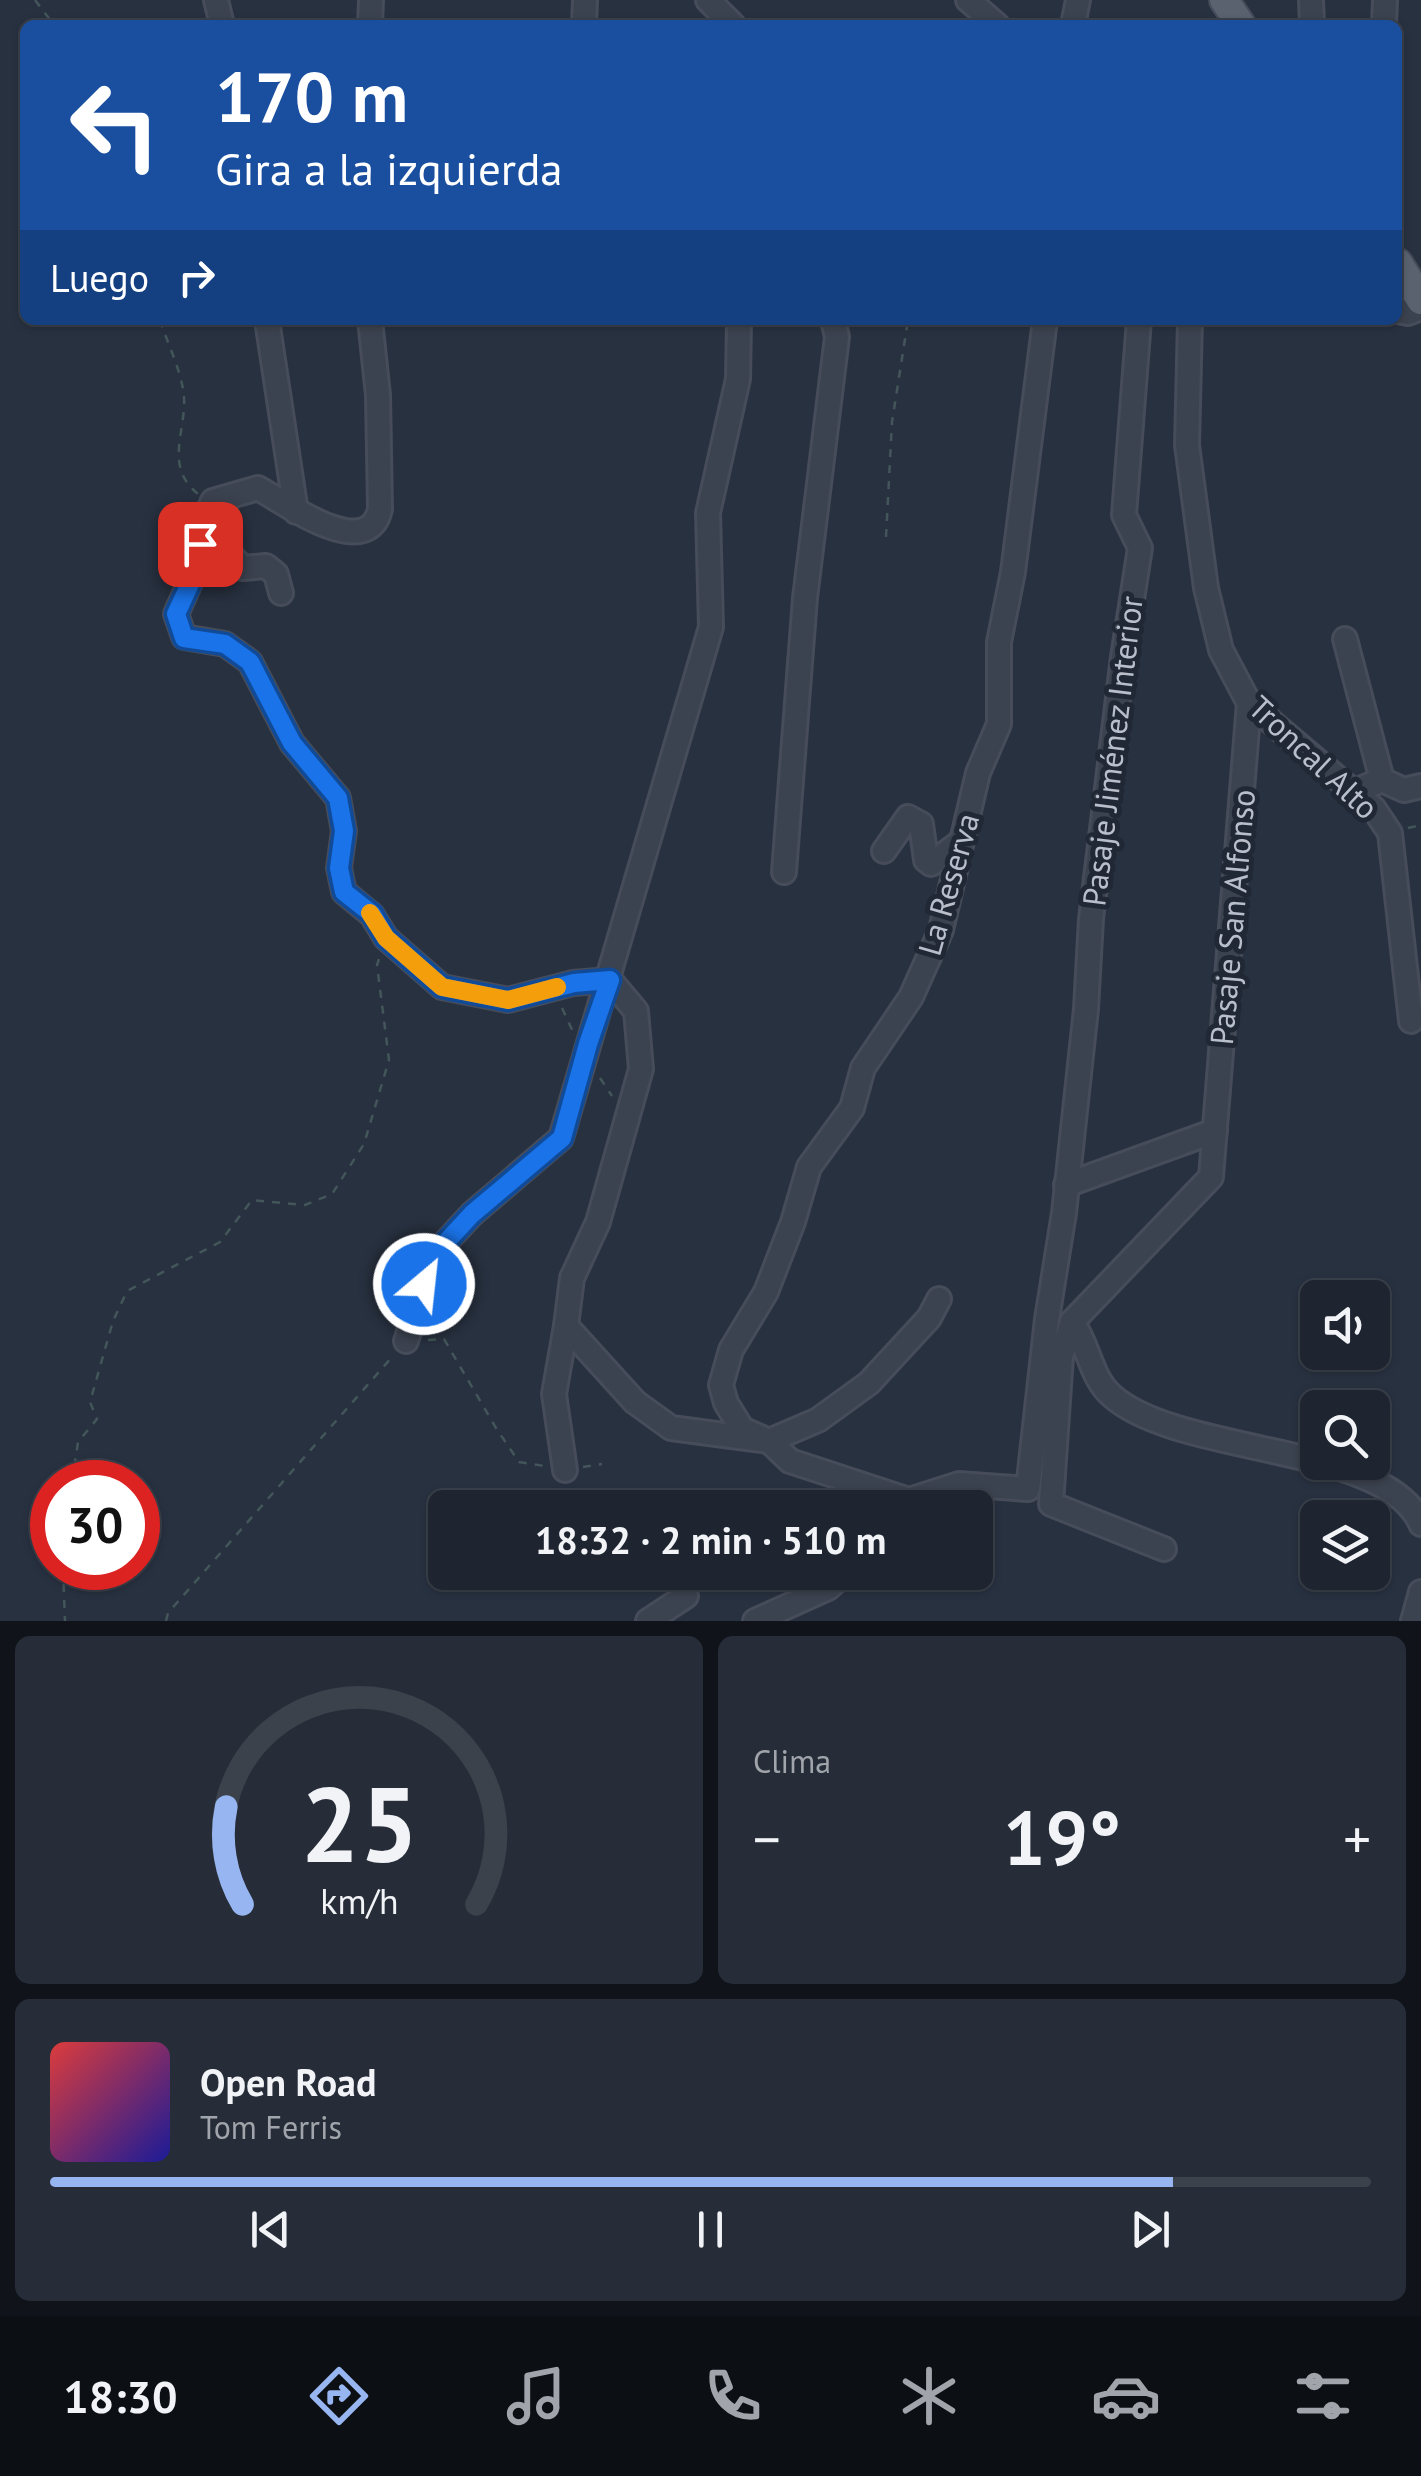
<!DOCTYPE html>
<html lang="es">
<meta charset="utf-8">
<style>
:root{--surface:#1e2530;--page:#262d38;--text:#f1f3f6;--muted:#a1a5ab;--line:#3c424c;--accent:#97b6f1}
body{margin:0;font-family:"PT Sans",sans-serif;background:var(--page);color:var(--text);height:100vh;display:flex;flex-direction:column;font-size:38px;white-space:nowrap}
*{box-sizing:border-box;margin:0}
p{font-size:32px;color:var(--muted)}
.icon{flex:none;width:55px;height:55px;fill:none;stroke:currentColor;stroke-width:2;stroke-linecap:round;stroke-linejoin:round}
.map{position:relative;height:1621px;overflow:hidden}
.panel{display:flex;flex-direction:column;gap:15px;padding:15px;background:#10141a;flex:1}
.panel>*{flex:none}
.hud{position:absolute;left:20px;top:20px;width:1382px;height:305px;border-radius:15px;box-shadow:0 2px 8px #0004,0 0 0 2px var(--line);background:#1a4fa0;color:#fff;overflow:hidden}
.controls{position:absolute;left:1300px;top:1280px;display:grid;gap:20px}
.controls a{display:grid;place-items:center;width:90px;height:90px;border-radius:15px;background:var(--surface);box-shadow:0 2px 8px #0004,0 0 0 2px var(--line);font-size:50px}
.speed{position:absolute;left:30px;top:1460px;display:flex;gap:20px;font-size:50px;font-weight:700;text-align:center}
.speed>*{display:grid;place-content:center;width:130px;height:130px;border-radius:50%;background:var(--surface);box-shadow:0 2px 8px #0004,0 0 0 2px var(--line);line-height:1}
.speed .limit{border:15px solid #d22;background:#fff;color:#111}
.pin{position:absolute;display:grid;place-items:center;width:85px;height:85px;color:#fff;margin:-42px;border-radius:20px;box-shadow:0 5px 15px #0006}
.me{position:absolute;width:110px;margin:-55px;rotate:28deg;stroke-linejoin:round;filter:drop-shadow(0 0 8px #0008)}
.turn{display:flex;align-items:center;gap:35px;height:210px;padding:0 30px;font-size:45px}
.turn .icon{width:130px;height:130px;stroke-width:2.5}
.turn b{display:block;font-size:70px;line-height:85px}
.then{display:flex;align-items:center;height:95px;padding:0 30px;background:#0003;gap:20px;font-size:38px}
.big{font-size:75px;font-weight:700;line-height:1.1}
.panel .card{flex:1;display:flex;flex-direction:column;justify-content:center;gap:15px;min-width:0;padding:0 35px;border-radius:15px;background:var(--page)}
.panel .dial{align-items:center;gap:0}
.dial svg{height:260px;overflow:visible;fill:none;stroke:var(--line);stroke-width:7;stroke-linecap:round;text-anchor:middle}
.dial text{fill:var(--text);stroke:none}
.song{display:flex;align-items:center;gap:30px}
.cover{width:120px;height:120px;border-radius:15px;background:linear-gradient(135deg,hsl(0 70% 55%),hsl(240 70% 35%))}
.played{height:10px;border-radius:5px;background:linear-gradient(90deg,var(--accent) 85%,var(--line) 85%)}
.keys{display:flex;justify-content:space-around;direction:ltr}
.heat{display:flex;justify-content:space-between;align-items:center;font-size:55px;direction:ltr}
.panel .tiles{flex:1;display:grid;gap:15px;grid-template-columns:1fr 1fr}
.card:last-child{grid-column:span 2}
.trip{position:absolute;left:428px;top:1490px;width:565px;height:100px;border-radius:15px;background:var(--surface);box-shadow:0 2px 8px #0004,0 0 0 2px var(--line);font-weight:700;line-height:100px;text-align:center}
.tab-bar{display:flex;height:160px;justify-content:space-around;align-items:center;background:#0c0f13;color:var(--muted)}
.tab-bar .icon{width:70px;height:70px}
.tab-bar .active{color:var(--accent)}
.tab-bar b{font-size:45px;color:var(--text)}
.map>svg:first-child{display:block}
</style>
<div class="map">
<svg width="1421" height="1621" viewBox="0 0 1421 1621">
<rect width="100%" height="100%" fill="#283140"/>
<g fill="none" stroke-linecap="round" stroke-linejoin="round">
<g stroke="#464c59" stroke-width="28">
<g id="minor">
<path d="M 216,0 L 222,25"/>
<path d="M 708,0 L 733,25"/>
<path d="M 968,0 L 997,25"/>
<path d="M 1311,0 L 1312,25"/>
<path d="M 370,25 L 371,0"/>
<path d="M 584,25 L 585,0"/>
<path d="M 1073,25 L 1078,0"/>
<path d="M 1384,25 L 1385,0"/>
<path d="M 1398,311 L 1408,313 L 1421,308"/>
<path d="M 267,320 L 296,512"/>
<path d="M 370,320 L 378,395 L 380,509 C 368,564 285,503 258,488 L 213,501 L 206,516 L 195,571 L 176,614 L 184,637 L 225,644 L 250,662 L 292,743 L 338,798 L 344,831 L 339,868 L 344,892 L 372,915 L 386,938 L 442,987 L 508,1000 L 573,983 L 610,980 L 636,1011 L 641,1069 L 598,1222 L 572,1278 L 566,1326 L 635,1402 L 671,1428 L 769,1441 L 818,1420 L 869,1383 L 929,1318 L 939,1299"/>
<path d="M 1045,320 L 1013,572 L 999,642 L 999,724 L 978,773 L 941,930 L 911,997 L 863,1068 L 852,1108 L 809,1167 L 793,1222 L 766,1292 L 731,1350 L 721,1385 L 726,1403 L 742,1429 L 769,1441 L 790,1461 L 909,1500 L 959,1484 L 1028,1489 L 1047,1319 L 1064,1213 L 1086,1009 L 1091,919 L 1123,657 L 1140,548 L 1124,515 L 1139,320"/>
<path d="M 1190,320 L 1187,445 L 1206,588 L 1221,650 L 1249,703 L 1374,809 L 1390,833 L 1411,1021"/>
<path d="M 224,500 L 230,555 L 243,568 L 266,566 L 276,574 L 281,593"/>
<path d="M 1345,639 L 1382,780 L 1353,792"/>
<path d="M 1382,780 L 1404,790 L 1421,786"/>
<path d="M 884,851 L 908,817 L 921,824 L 926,860 L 931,864 L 962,841"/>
<path d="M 784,872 L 805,598 L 837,337 L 833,320"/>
<path d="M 1066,1185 L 1215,1131"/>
<path d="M 1072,1322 L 1211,1177 L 1249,703"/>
<path d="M 406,1341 L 434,1255 L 472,1214 L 561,1138 L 711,627 L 708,513 L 738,379 L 739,320"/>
<path d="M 565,1470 L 554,1394 L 566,1326"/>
<path d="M 1164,1549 L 1051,1504 L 1061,1356 L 1072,1322 C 1089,1345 1090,1377 1112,1396 C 1180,1456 1388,1444 1421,1524"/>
<path d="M 648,1621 L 686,1596"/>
<path d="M 755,1621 L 828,1588 L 846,1572"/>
<path d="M 1413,1621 L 1421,1592"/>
</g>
</g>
<g stroke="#464c59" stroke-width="32">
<g id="major">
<path d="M 1224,0 L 1241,25"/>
<path d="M 1398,263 L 1421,300"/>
</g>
</g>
<g stroke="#435659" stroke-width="2.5" stroke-dasharray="8 8" stroke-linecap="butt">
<path d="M 35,0 L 54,25"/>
<path d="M 160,320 C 167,342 179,366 183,389 C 190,427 161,464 198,494"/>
<path d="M 886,537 L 892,422 L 908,320"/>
<path d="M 1408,828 L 1421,825"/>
<path d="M 562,1008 L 573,1032"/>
<path d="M 600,1078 L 612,1096"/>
<path d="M 428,1340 L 444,1339 L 496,1428 L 519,1462 L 545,1466"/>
<path d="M 583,1467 L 602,1464"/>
<path d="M 72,1482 L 78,1442 L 97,1419 L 90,1402 L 113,1321 L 127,1291 L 220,1242 L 252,1200 L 305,1205 L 332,1194 L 364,1144 L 389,1060 L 377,965 L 379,959"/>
<path d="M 63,1568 L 65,1621"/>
<path d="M 166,1621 L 168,1613 L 392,1357"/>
</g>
<use href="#minor" stroke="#3c4350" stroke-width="22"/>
<use href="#major" stroke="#5a626f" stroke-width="28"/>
</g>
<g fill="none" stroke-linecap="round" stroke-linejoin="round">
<g stroke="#114b97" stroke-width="25">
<path id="route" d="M 200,544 L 196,571 L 176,614 L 184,638 L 225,644 L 250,662 L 292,743 L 338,798 L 344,831 L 339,868 L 344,892 L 372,914 L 386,938 L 442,987 L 508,1000 L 574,983 L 610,980 L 588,1044 L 562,1138 L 472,1214 L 434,1255 L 424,1284"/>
</g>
<use href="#route" stroke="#1a73e8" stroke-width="18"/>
<path stroke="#f59e0b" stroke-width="18" d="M 370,913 L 386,938 L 442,987 L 508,1000 L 557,987"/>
</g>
<g text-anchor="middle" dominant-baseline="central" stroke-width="10" stroke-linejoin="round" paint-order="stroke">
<g font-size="32" fill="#b9bfca" stroke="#212835">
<text transform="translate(1112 751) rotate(-83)">Pasaje Jiménez Interior</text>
<text transform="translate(1314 757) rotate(43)">Troncal Alto</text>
<text transform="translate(948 884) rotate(-74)">La Reserva</text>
<text transform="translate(1232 917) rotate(-85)">Pasaje San Alfonso</text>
</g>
</g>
</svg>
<div class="controls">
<a><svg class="icon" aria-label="sound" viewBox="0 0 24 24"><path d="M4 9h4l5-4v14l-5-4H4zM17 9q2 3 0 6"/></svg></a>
<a><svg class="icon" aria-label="search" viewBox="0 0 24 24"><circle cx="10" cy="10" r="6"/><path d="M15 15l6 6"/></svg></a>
<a><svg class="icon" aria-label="layers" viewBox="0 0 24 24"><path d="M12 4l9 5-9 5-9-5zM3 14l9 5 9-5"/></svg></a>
</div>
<div class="speed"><div class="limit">30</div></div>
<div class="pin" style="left:200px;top:544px;background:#d93025"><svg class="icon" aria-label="arrive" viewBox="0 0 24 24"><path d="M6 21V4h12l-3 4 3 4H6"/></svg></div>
<svg class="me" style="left:424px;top:1284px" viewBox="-20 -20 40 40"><circle r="17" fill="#1a73e8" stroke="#fff" stroke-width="3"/><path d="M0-11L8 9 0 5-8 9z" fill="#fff"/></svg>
<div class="trip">18:32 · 2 min · 510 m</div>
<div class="hud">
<div class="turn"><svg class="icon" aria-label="left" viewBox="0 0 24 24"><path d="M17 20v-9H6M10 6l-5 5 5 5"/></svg><div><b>170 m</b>Gira a la izquierda</div></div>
<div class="then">Luego<svg class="icon" aria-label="right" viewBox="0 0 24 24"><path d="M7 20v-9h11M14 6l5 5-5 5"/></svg></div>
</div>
</div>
<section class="panel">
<div class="tiles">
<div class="card dial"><svg viewBox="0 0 100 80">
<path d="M14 69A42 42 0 1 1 86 69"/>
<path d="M14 69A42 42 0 0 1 9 39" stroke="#97b6f1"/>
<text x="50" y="56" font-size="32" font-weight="700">25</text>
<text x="50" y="72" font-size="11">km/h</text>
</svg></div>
<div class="card"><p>Clima</p>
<div class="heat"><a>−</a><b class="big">19°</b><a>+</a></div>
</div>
<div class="card">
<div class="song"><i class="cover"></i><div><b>Open Road</b><p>Tom Ferris</p></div></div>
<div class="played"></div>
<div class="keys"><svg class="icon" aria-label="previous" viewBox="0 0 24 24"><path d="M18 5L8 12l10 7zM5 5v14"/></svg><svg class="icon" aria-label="pause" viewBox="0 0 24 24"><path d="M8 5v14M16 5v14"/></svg><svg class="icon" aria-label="next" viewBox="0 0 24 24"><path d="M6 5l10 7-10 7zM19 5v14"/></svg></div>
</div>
</div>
</section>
<nav class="tab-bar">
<b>18:30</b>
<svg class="icon active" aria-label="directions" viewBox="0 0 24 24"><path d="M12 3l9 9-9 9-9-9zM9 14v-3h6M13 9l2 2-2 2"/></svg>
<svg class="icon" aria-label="music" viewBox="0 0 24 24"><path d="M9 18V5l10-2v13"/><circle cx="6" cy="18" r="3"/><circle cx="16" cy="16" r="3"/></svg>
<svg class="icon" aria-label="phone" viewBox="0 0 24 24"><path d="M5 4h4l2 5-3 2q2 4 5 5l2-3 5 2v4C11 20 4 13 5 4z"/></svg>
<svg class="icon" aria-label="climate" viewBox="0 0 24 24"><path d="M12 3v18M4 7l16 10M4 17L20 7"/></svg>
<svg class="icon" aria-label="car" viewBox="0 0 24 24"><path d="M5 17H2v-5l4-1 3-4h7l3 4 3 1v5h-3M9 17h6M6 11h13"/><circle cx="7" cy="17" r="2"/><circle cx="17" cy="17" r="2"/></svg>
<svg class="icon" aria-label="filters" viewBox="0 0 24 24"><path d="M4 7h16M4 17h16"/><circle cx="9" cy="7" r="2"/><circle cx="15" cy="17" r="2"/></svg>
</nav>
